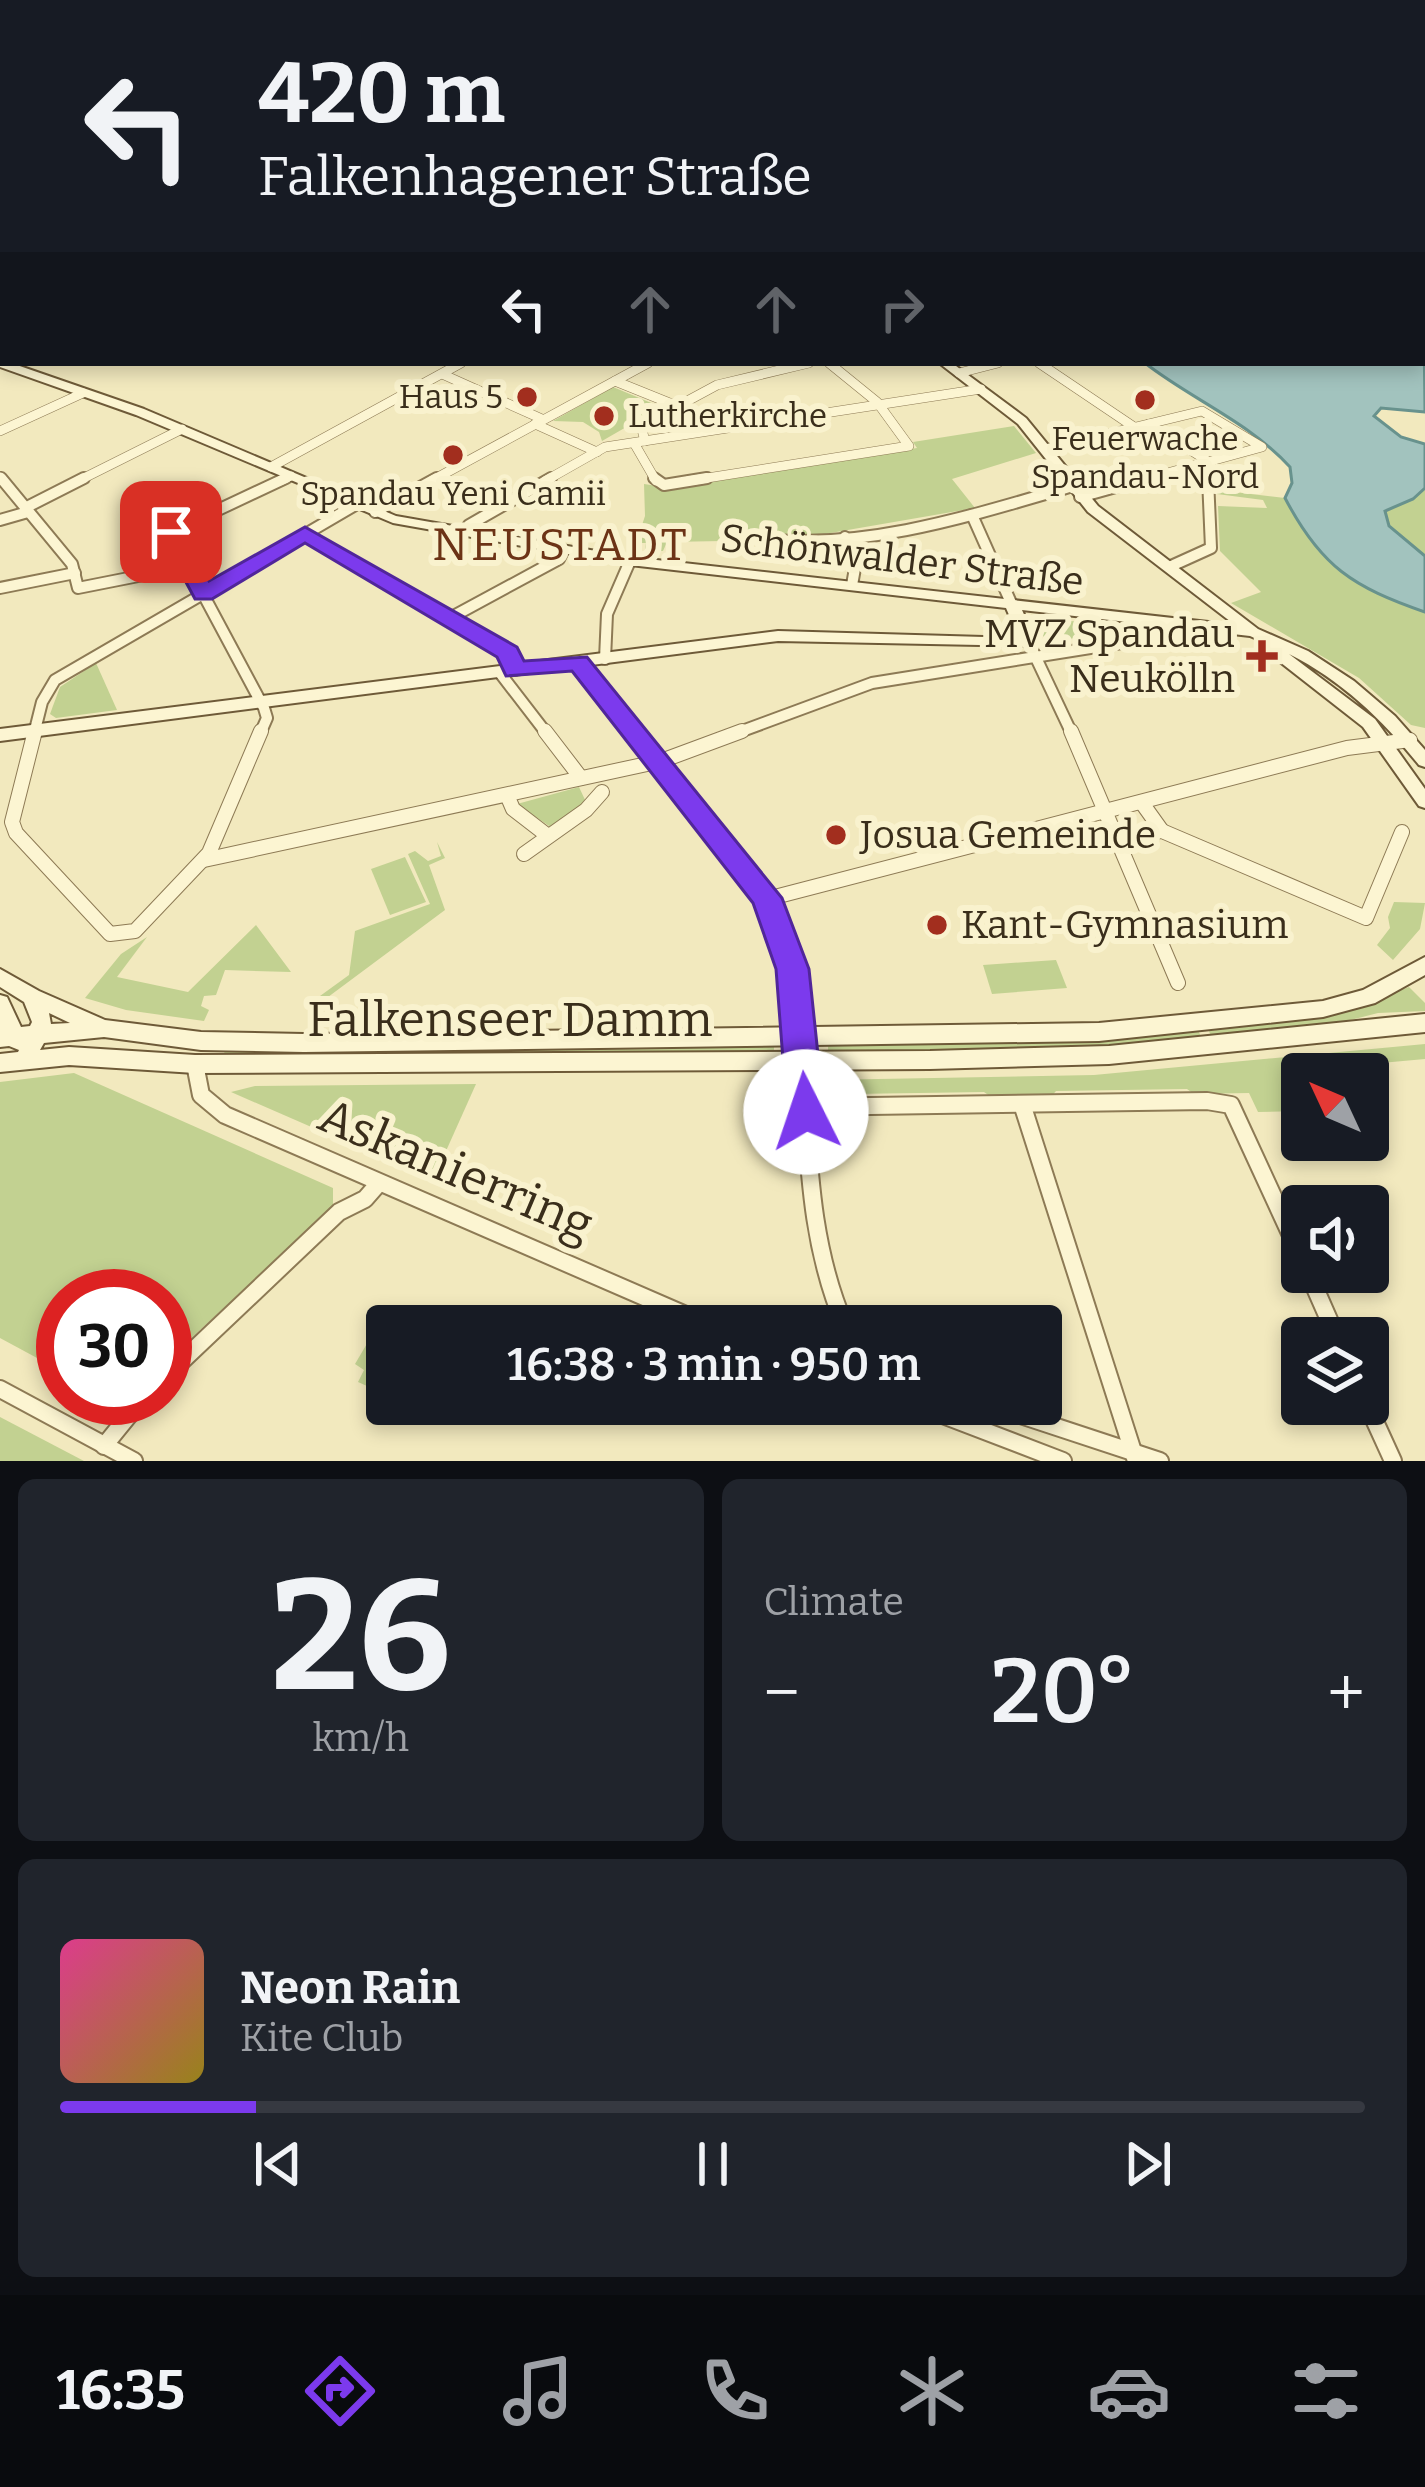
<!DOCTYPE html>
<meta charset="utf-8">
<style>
:root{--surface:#171b24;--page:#20242c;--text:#f1f3f6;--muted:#9ea1a6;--line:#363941;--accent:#7c3aed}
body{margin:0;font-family:Bitter,serif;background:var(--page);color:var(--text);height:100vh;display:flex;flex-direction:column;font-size:45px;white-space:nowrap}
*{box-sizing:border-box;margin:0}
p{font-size:39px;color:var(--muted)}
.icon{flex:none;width:66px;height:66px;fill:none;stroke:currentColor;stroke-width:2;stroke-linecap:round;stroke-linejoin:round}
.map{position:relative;height:1461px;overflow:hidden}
.side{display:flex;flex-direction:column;gap:18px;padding:18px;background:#0d0f14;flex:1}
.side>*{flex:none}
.guide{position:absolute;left:0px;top:0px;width:1425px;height:366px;box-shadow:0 6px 18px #0003;background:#171b24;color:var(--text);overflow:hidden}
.needle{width:78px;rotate:314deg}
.tools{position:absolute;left:1281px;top:1053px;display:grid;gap:24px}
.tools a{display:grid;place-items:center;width:108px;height:108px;border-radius:12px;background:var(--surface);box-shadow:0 6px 18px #0003;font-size:60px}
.speed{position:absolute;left:36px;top:1269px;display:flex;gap:24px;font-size:60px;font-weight:700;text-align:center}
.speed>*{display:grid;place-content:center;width:156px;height:156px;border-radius:50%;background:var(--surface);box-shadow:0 6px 18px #0003;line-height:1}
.speed .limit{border:18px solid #d22;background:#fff;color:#111}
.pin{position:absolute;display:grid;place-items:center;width:102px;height:102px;color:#fff;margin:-51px;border-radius:24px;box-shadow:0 6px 18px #0006}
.me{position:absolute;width:132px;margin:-66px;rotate:356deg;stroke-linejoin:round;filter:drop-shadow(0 0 9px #0008)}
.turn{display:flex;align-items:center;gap:42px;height:252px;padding:0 60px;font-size:54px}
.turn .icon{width:156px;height:156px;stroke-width:2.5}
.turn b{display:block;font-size:84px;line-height:102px}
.lanes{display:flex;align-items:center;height:114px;padding:0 60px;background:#0003;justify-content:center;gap:60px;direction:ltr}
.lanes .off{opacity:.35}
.big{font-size:90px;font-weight:600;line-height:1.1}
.side .card{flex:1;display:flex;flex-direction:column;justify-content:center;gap:18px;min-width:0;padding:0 42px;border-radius:18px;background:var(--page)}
.side .dial{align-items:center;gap:0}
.dial b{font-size:156px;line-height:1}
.song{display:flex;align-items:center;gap:36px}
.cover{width:144px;height:144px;border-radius:18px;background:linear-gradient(135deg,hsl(330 70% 55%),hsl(50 70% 35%))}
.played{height:12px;border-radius:6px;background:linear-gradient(90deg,var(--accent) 15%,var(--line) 15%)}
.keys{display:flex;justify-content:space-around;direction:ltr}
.heat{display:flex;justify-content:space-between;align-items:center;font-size:66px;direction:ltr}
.side .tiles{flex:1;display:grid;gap:18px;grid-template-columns:1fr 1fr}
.card:last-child{grid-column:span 2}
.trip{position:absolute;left:366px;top:1305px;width:696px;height:120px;border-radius:12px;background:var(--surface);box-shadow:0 6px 18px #0003;font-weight:600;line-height:120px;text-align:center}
.tabs{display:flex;height:192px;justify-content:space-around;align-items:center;background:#090b0e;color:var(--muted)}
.tabs .icon{width:84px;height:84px}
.tabs .on{color:var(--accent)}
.tabs b{font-size:54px;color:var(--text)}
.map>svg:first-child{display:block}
</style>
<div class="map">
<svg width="1425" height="1461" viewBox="0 0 1425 1461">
<rect width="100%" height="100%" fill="#f2e9be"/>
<g fill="#c2d191">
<path d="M 613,387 L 661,407 L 602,441 L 599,432 L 583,422 L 553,421 Z"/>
<path d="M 1014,426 L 1036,453 L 952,479 L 975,508 L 813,536 L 757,532 L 723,541 L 667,542 L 663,551 L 645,550 L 646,543 L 636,543 L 645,516 L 644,484 L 671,488 L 917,448 L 913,442 Z"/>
<path d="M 1425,488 L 1425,556 L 1389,526 L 1385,511 L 1413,499 Z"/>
<path d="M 1217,490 L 1285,498 C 1321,568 1353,586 1425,612 L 1425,728 L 1411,725 L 1359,678 L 1231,603 L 1261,592 L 1220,551 L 1218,506 L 1267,508 L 1263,500 L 1217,494 Z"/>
<path d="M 1040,617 L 1133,629 L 1134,630 L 1047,642 L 1033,620 Z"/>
<path d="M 96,663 L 117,710 L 56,718 L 50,714 L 60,687 Z"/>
<path d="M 579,787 L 586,802 L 552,828 L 517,804 Z"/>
<path d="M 437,842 L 445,858 L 429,865 L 445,910 L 324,1000 L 320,996 L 349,975 L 355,931 L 430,904 L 408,854 L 415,851 L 428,861 L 441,856 Z"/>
<path d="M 405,857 L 426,902 L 390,915 L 371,869 Z"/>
<path d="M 1394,902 L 1425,903 L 1420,929 L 1393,960 L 1377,945 L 1390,928 L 1388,917 Z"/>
<path d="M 256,925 L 291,972 L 225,970 L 216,995 L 204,996 L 201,1006 L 209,1010 L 204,1021 L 126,1010 L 85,998 L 121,954 L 147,937 L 117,977 L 188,992 Z"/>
<path d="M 1056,960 L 1067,988 L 992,994 L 983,965 Z"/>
<path d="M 1409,987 L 1425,1003 L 1425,1011 L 1378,1013 L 1331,1025 L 1212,1039 L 1209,1031 L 1336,1014 Z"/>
<path d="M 1199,1032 L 1202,1040 L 1054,1049 L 828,1053 L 828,1045 L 1052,1043 Z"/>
<path d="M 1425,1044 L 1425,1059 L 1348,1066 L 1351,1074 L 1302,1074 L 1302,1111 L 1258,1112 L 1249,1093 L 1194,1094 L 1187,1089 L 1056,1091 L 1048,1100 L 997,1101 L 984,1092 L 853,1094 L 844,1104 L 824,1104 L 822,1080 L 1094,1075 Z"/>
<path d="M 774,1046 L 774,1053 L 225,1058 L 224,1050 Z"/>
<path d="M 74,1073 L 333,1188 L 333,1208 L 165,1362 L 165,1296 L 63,1296 L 63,1372 L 0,1338 L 0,1082 Z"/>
<path d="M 476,1084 L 433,1180 L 231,1092 L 255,1086 Z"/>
<path d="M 403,1307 L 450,1326 L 387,1326 L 387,1395 L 358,1382 L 364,1370 L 355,1364 L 385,1313 L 397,1318 Z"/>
<path d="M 0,1417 L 84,1461 L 0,1461 Z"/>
</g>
<path fill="#a2c3be" stroke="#68928d" stroke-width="3" d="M 1422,164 L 1425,412 L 1381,408 L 1374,416 L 1401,437 L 1425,444 L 1425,488 L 1413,499 L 1385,511 L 1389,526 L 1425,556 L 1425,612 C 1353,587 1321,567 1285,498 L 1292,483 L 1290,467 C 1249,422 1191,399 1145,363 L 1422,363 Z"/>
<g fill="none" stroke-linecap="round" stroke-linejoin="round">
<g stroke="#8d7a55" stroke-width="6">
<g id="street-far5">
<path d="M 12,3 L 30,0"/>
<path d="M 593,3 L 611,0"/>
</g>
</g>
<g stroke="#8d7a55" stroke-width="8">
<path id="street-far4" d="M 0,237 L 3,250"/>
</g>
<g stroke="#8d7a55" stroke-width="10">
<g id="street-far3">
<path d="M 1039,363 L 1134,427"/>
<path d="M 959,373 L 998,363"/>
<path d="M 442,374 L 542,419"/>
<path d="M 615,381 L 677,406"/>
<path d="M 535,424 L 597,452"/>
<path d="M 1149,424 L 1211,463"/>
<path d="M 0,431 L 83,393"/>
<path d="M 645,441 L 641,426 L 717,385 L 809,363"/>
<path d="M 634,443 L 656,481"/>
<path d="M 1045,449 L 1202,411 L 1262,447 L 1138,481"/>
<path d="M 1199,466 L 1208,481"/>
<path d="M 271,467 L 461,363"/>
<path d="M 0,477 L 3,481"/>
<path d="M 78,481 L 182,429"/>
<path d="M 280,481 L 291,476"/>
<path d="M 431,481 L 648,363"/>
<path d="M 545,481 L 605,447 L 981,389"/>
<path d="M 688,481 L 909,446 L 877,402 L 829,363"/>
</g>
</g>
<g stroke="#8d7a55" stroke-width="14">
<g id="street-far2">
<path d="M 1,478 L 72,564 L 78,588 L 189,566"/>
<path d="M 654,478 L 664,485 L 707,478"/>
<path d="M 1080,497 L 1148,478"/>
<path d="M 25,508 L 84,478"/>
<path d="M 375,512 L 437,478"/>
<path d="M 972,515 L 1012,605"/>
<path d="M 0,520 L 28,512"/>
<path d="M 463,533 L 469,525 L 551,478"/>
<path d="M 305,534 L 508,652 L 515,670"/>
<path d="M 845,537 L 857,557 L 852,585"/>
<path d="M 761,539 C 866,550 973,515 1073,486"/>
<path d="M 1169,567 L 1211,548 L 1208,478"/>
<path d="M 0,588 L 75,573"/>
<path d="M 203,594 L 264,708 L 267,718 L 260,734"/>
<path d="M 203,594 L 171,532 L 286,478"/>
<path d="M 203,594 L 357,504"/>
<path d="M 450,618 L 559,559 L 563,551"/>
<path d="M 1029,643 L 1072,734"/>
<path d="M 605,659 L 607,614 L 630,561"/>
<path d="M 579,662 L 637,734"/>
<path d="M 500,673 L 547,734"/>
<path d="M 34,734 L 42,702 L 55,680 L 203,594"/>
<path d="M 734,734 L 872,683 L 1153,638"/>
</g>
</g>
<g stroke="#8d7a55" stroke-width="16">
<g id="street-far1">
<path d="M 35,731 L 12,822 L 16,833 L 110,934 L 135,931 L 209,853 L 261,731"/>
<path d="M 545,731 L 581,778"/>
<path d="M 635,731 L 753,877 L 783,937 L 801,1055"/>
<path d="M 1071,731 L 1178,983"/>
<path d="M 507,795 L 513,809 L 548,836"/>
<path d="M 1142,803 L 1162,831"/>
<path d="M 1115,836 L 1162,831 L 1366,918 L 1402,832"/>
<path d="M 524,854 L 586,810 L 602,792"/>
<path d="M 204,860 L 661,761 L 742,731"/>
<path d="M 767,899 L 1347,748 L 1410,740"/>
</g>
</g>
<g stroke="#8d7a55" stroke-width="20">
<g id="street">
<path d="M 801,1052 C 809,1147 807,1238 845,1326"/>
<path d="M 195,1064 L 201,1095 L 225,1115 L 711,1326"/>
<path d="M 1022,1104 L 1136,1461"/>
<path d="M 805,1107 L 1207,1101 L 1231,1105 L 1302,1259"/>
<path d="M 1308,1272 L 1337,1338"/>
<path d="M 165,1377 L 339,1212 L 365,1199 L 379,1183"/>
<path d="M 0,1389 L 134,1461"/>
<path d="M 914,1404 L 1063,1461"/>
<path d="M 987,1404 L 1160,1461"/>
<path d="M 1367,1404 L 1393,1461"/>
<path d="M 104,1446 L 143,1398"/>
</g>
</g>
<g stroke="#6e5a38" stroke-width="4">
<g id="secondary">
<path d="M 36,0 L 43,0 L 46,3 L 39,3 Z"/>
<path d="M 1422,59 L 1425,60 L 1425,64 L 1422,63 Z"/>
<path d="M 3,251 L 3,257 L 0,258 L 0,252 Z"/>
<path d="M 0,360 L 3,363 L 11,363 L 144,409 L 396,516 L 630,557 L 1235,625 L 1088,512 L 1018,424 L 939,363 L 952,363 L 1026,418 L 1098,506 L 1258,629 L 1308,651 L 1354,681 L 1395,716 L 1425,750 L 1425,767 L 1419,765 C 1383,720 1341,680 1289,654 L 1375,719 L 1425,789 L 1425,808 L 1419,806 L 1363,727 L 1266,651 L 1263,648 L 1268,644 L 1250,636 L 1022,610 L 1037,643 L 1034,646 L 778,641 L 0,741 L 0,729 L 778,631 L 1019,638 L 1006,608 L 630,565 L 393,523 L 136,415 L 0,367 Z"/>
<path d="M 1425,957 L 1425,975 L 1375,1003 L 1323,1017 L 1099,1041 L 304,1052 L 201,1050 L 104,1037 L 44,1043 L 40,1050 L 69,1047 L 195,1055 L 930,1051 L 1109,1046 L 1425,1014 L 1425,1032 L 1109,1064 L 930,1069 L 195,1073 L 69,1065 L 0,1072 L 0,1054 L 18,1052 L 19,1050 L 9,1046 L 0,1047 L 0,995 L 7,997 L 21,1027 L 30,1026 L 32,1022 L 24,1002 L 0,987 L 0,969 L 39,991 L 105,1020 L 201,1032 L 304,1034 L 1099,1023 L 1323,1001 L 1363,990 ZM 49,1013 L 70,1023 L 51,1024 Z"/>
</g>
</g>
<use href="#street-far5" stroke="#fcf5d2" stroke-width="4.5"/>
<use href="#street-far4" stroke="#fcf5d2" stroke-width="6"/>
<use href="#street-far3" stroke="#fcf5d2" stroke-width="9"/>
<use href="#street-far2" stroke="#fcf5d2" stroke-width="10"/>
<use href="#street-far1" stroke="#fcf5d2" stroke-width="14"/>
<use href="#street" stroke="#fcf5d2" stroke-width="16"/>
<use href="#secondary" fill="#fcf5d2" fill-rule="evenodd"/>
</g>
<path fill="#7c3aed" stroke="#51269a" stroke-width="3" d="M 171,525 L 182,532 L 209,581 L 305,527 L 517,647 L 524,661 L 587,657 L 782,898 L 809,969 L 824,1112 L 818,1124 L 806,1128 L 793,1124 L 787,1112 L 776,969 L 753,903 L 572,671 L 506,676 L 497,657 L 305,543 L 212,599 L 195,599 L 159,532 Z"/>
<g fill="#a22e1e" stroke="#f9f2ce" stroke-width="4.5">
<circle cx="527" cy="397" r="12"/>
<circle cx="1145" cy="400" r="12"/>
<circle cx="604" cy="416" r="12"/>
<circle cx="453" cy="455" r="12"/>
<path d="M1256 638h12v12h12v12h-12v12h-12v-12h-12v-12h12z"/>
<circle cx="836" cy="835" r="12"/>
<circle cx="937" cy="925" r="12"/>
</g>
<g text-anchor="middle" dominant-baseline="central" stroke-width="12" stroke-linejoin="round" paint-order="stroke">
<g font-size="33" fill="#3a2e1b" stroke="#f9f2ce">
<text x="503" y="397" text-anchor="end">Haus 5</text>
<text x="628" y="416" text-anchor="start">Lutherkirche</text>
<text x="1145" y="439">Feuerwache<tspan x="1145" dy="38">Spandau-Nord</tspan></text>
<text x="453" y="494">Spandau Yeni Camii</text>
</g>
<g font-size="39" fill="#3a2e1b" stroke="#f9f2ce">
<text transform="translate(902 560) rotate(7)">Schönwalder Straße</text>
</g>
<g font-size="39" fill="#3a2e1b" stroke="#f9f2ce" text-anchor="start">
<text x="1235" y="634" text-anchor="end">MVZ Spandau<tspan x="1235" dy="45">Neukölln</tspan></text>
<text x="860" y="835">Josua Gemeinde</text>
<text x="961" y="925">Kant-Gymnasium</text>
</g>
<g font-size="45" letter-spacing="3" fill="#6c3316" stroke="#f9f2ce">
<text x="561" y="545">NEUSTADT</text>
</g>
<g font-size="48" fill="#3a2e1b" stroke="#f9f2ce">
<text x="510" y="1020">Falkenseer Damm</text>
<text transform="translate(456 1170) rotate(23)">Askanierring</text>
</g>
</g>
</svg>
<div class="tools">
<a><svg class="needle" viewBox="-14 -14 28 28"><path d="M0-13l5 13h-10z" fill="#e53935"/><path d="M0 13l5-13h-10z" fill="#9ea1a6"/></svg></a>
<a><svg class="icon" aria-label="sound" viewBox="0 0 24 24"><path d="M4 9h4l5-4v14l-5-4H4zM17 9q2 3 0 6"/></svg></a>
<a><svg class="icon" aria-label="layers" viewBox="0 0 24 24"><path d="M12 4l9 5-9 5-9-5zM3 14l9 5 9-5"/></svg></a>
</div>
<div class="speed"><div class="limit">30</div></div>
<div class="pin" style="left:171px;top:532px;background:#d93025"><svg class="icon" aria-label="arrive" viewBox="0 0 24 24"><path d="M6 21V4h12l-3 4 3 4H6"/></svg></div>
<svg class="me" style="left:806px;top:1112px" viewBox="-20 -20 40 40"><circle r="19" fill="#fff"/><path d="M0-13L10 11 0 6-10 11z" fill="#7c3aed"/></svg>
<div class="trip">16:38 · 3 min · 950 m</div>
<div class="guide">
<div class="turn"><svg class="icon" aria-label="left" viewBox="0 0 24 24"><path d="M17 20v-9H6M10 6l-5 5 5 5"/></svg><div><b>420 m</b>Falkenhagener Straße</div></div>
<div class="lanes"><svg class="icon" aria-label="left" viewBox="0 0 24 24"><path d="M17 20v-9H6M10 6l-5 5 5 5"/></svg><svg class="icon off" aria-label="ahead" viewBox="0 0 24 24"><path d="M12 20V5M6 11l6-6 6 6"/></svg><svg class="icon off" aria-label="ahead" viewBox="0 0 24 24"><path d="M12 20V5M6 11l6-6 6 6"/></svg><svg class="icon off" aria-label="right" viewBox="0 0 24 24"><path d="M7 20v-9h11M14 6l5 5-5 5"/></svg></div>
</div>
</div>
<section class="side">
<div class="tiles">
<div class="card dial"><b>26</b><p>km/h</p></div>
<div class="card"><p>Climate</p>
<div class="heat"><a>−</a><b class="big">20°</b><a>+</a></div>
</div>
<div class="card">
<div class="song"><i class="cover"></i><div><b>Neon Rain</b><p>Kite Club</p></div></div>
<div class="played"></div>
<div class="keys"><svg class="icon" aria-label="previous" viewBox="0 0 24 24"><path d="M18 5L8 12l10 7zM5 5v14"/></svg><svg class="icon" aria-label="pause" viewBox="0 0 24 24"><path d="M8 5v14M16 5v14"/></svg><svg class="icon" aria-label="next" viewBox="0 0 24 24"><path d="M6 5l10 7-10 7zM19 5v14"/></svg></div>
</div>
</div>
</section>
<nav class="tabs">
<b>16:35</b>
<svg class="icon on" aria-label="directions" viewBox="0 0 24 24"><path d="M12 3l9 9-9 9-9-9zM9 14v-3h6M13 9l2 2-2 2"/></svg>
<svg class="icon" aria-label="music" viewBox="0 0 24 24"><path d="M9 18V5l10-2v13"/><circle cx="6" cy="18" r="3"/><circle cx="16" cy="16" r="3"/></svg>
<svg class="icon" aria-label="phone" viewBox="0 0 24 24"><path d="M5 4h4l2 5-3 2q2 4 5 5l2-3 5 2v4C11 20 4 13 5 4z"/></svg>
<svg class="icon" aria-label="climate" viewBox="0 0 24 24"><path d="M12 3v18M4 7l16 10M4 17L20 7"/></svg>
<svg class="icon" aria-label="car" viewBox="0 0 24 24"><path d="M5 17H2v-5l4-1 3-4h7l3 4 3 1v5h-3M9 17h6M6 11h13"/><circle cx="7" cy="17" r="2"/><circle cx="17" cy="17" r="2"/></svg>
<svg class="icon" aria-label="filters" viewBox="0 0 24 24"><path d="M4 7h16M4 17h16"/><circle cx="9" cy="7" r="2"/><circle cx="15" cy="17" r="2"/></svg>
</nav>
